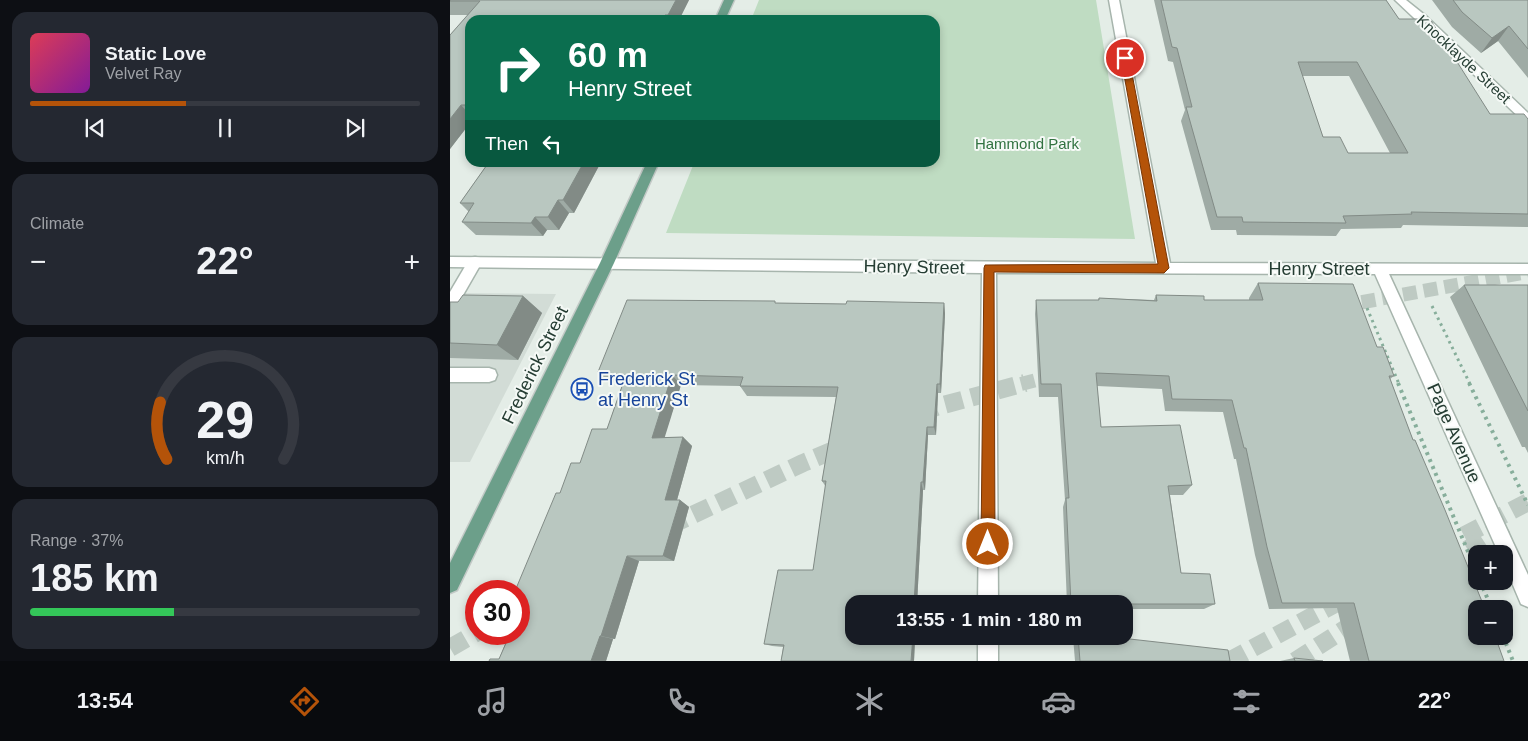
<!DOCTYPE html>
<meta charset="utf-8">
<style>
:root{--surface:#171b24;--page:#242831;--text:#f1f3f6;--muted:#9ea1a6;--line:#363941;--accent:#b45309}
body{margin:0;font-family:Helvetica,sans-serif;background:var(--page);color:var(--text);height:100vh;display:flex;flex-direction:column;font-size:19px;white-space:nowrap}
*{box-sizing:border-box;margin:0}
p{font-size:16px;color:var(--muted)}
.icon{flex:none;width:28px;height:28px;fill:none;stroke:currentColor;stroke-width:2;stroke-linecap:round;stroke-linejoin:round}
.map{position:relative;flex:1;overflow:hidden}
.panel{display:flex;flex-direction:column;gap:12px;padding:12px;background:#0d0f14;width:450px}
.panel>*{flex:none}
.banner{position:absolute;left:15px;top:15px;width:475px;height:152px;border-radius:15px;box-shadow:0 2px 8px #0003;background:#0b6e4f;color:#fff;overflow:hidden}
.fabs{position:absolute;left:1018px;top:545px;display:grid;gap:10px}
.fabs a{display:grid;place-items:center;width:45px;height:45px;border-radius:10px;background:var(--surface);box-shadow:0 2px 8px #0003;font-size:25px}
.speed{position:absolute;left:15px;top:580px;display:flex;gap:10px;font-size:25px;font-weight:700;text-align:center}
.speed>*{display:grid;place-content:center;width:65px;height:65px;border-radius:50%;background:var(--surface);box-shadow:0 2px 8px #0003;line-height:1}
.speed .limit{border:8px solid #d22;background:#fff;color:#111}
.pin{position:absolute;display:grid;place-items:center;width:42px;height:42px;color:#fff;margin:-21px;border:2px solid #fff;border-radius:50%;box-shadow:0 1px 5px #0007}
.me{position:absolute;width:55px;margin:-28px;rotate:0deg;stroke-linejoin:round;filter:drop-shadow(0 0 4px #0008)}
.turn{display:flex;align-items:center;gap:18px;height:105px;padding:0 20px;font-size:22px}
.turn .icon{width:65px;height:65px;stroke-width:2.5}
.turn b{display:block;font-size:35px;line-height:42px}
.then{display:flex;align-items:center;height:48px;padding:0 20px;background:#0003;gap:10px;font-size:19px}
.big{font-size:38px;font-weight:800;line-height:1.1}
.panel .card{flex:1;display:flex;flex-direction:column;justify-content:center;gap:8px;min-width:0;padding:0 18px;border-radius:15px;background:var(--page)}
.panel .dial{align-items:center;gap:0}
.dial svg{height:130px;overflow:visible;fill:none;stroke:var(--line);stroke-width:7;stroke-linecap:round;text-anchor:middle}
.dial text{fill:var(--text);stroke:none}
.song{display:flex;align-items:center;gap:15px}
.cover{width:60px;height:60px;border-radius:8px;background:linear-gradient(135deg,hsl(350 70% 55%),hsl(290 70% 35%))}
.played{height:5px;border-radius:2px;background:linear-gradient(90deg,var(--accent) 40%,var(--line) 40%)}
.keys{display:flex;justify-content:space-around;direction:ltr}
.heat{display:flex;justify-content:space-between;align-items:center;font-size:28px;direction:ltr}
.charge{height:8px;border-radius:4px;background:linear-gradient(90deg,#34c759 37%,var(--line) 0)}
.trip{position:absolute;left:395px;top:595px;width:288px;height:50px;border-radius:15px;background:var(--surface);box-shadow:0 2px 8px #0003;font-weight:800;line-height:50px;text-align:center}
.tabs{display:flex;height:80px;justify-content:space-around;align-items:center;background:#090b0e;color:var(--muted)}
.tabs .icon{width:35px;height:35px}
.tabs .on{color:var(--accent)}
.tabs b{font-size:22px;color:var(--text)}
main{display:flex;flex:1;min-height:0}
.map>svg:first-child{display:block}
</style>
<main>
<section class="panel">
<div class="card">
<div class="song"><i class="cover"></i><div><b>Static Love</b><p>Velvet Ray</p></div></div>
<div class="played"></div>
<div class="keys"><svg class="icon" aria-label="previous" viewBox="0 0 24 24"><path d="M18 5L8 12l10 7zM5 5v14"/></svg><svg class="icon" aria-label="pause" viewBox="0 0 24 24"><path d="M8 5v14M16 5v14"/></svg><svg class="icon" aria-label="next" viewBox="0 0 24 24"><path d="M6 5l10 7-10 7zM19 5v14"/></svg></div>
</div>
<div class="card"><p>Climate</p>
<div class="heat"><a>−</a><b class="big">22°</b><a>+</a></div>
</div>
<div class="card dial"><svg viewBox="0 0 100 80">
<path d="M14 69A42 42 0 1 1 86 69"/>
<path d="M14 69A42 42 0 0 1 10 34" stroke="#b45309"/>
<text x="50" y="56" font-size="32" font-weight="700">29</text>
<text x="50" y="72" font-size="11">km/h</text>
</svg></div>
<div class="card"><p>Range · 37%</p><b class="big">185 km</b><div class="charge"></div></div>
</section>
<div class="map">
<svg width="1078" height="661" viewBox="0 0 1078 661">
<rect width="100%" height="100%" fill="#e4ede7"/>
<path fill="#d2dcd6" d="M 0,293 L 106,294 L 20,462 L 0,462 Z"/>
<path fill="#bfdcc2" d="M 309,0 L 646,0 L 685,239 L 216,233 L 244,163 L 485,162 L 485,20 L 301,20 Z"/>
<g fill="none" stroke-linecap="round" stroke-linejoin="round">
<g stroke="#becac3" stroke-width="14" stroke-dasharray="14 7" stroke-linecap="butt">
<path d="M 891,306 L 1078,272"/>
<path d="M 571,384 L 606,375"/>
</g>
<g stroke="#becac3" stroke-width="18" stroke-dasharray="18 9" stroke-linecap="butt">
<path d="M 470,414 L 486,407 L 575,383"/>
<path d="M 219,526 L 353,463 L 396,445"/>
<path d="M 990,548 L 1078,502"/>
<path d="M 995,564 L 1058,523"/>
<path d="M 0,648 L 26,633"/>
<path d="M 779,661 L 894,599"/>
<path d="M 845,661 L 909,620"/>
</g>
<g stroke="#a7b5ad" stroke-width="3">
<g id="lane">
<path d="M 25,257 L 30,258 L 32,262 L 5,309 L 0,311 L 0,292 L 20,258 Z"/>
<path d="M 0,368 L 39,368 L 45,370 L 47,375 L 45,380 L 39,382 L 0,382 Z"/>
</g>
</g>
<g stroke="#a7b5ad" stroke-width="3">
<g id="street">
<path d="M 659,0 L 669,0 L 720,263 L 1078,264 L 1078,274 L 939,274 L 1078,575 L 1078,607 L 1071,604 L 1054,564 L 1054,554 L 1049,554 L 925,274 L 546,273 L 548,604 L 528,604 L 532,273 L 0,267 L 0,257 L 706,263 Z"/>
<path d="M 945,0 L 956,0 L 976,16 L 1078,113 L 1078,123 L 1074,122 Z"/>
<rect x="528" y="636" width="20" height="25"/>
</g>
</g>
<g stroke="#c2c9c6" stroke-width="3">
<g id="primary">
<path d="M 274,0 L 284,0 L 275,20 L 265,20 Z"/>
<path d="M 197,162 L 209,162 L 164,263 L 7,590 L 0,593 L 0,563 L 150,263 Z"/>
</g>
</g>
<g stroke="#87ae9b" stroke-width="3" stroke-dasharray="2.5 4" stroke-linecap="butt">
<path d="M 982,306 L 1020,384"/>
<path d="M 917,308 L 949,384"/>
</g>
<g stroke="#87ae9b" stroke-width="4" stroke-dasharray="3 4.5" stroke-linecap="butt">
<path d="M 948,383 L 1026,571"/>
<path d="M 1019,383 L 1078,505"/>
<path d="M 1030,581 L 1042,609"/>
<path d="M 1053,636 L 1063,661"/>
</g>
<use href="#lane" fill="#fff" fill-rule="evenodd"/>
<use href="#street" fill="#fff" fill-rule="evenodd"/>
<use href="#primary" fill="#6c9f8a" fill-rule="evenodd"/>
</g>
<g fill="#9faba5" fill-rule="evenodd">
<path d="M 0,0 L 239,0 L 229,20 L 20,20 L 20,123 L 0,149 L 0,35 L 18,15 L 0,15 Z"/>
<path d="M 704,0 L 936,0 L 949,19 L 1040,114 L 1078,119 L 1078,227 L 953,225 L 951,228 L 891,229 L 886,236 L 787,235 L 786,230 L 761,230 L 731,121 L 735,110 L 723,62 L 718,61 ZM 852,76 L 899,76 L 940,153 L 898,153 L 873,137 Z"/>
<path d="M 982,0 L 1078,0 L 1078,78 L 1048,41 L 1031,53 L 1002,27 Z"/>
<path d="M 39,162 L 151,162 L 124,213 L 119,213 L 109,230 L 97,230 L 93,236 L 26,235 L 12,222 L 19,212 L 10,203 Z"/>
<path d="M 808,283 L 927,347 L 944,376 L 940,379 L 963,440 L 1054,661 L 900,661 L 887,608 L 819,609 L 805,555 L 786,459 L 784,459 L 773,412 L 715,411 L 712,389 L 647,386 L 651,427 L 742,485 L 733,495 L 720,495 L 731,573 L 765,604 L 754,609 L 674,609 L 674,604 L 617,604 L 613,507 L 615,500 L 608,397 L 589,397 L 585,314 L 586,300 L 648,300 L 649,298 L 704,300 L 706,295 L 754,300 L 799,300 L 799,298 Z"/>
<path d="M 1014,285 L 1078,285 L 1078,453 L 1075,447 L 1072,447 L 1000,297 Z"/>
<path d="M 73,296 L 92,313 L 68,360 L 0,358 L 0,302 L 8,302 Z"/>
<path d="M 326,303 L 396,304 L 494,303 L 495,314 L 491,393 L 488,393 L 486,435 L 478,435 L 475,490 L 473,490 L 464,661 L 331,661 L 333,647 L 322,646 L 314,644 L 363,570 L 376,487 L 372,481 L 386,397 L 297,396 L 290,386 L 231,385 L 214,437 L 233,437 L 242,446 L 227,500 L 230,500 L 239,507 L 224,561 L 189,561 L 165,639 L 163,639 L 156,661 L 39,661 L 49,659 L 70,607 L 69,607 L 69,591 L 110,493 L 130,463 L 157,429 L 173,383 L 159,382 L 148,372 Z"/>
<path d="M 625,636 L 653,636 L 780,661 L 625,661 L 623,637 Z"/>
<path d="M 844,658 L 845,661 L 830,661 Z"/>
</g>
<g fill="#828b86">
<path d="M 226,0 L 239,0 L 229,20 L 220,20 L 218,15 Z"/>
<path d="M 215,15 L 217,20 L 212,20 Z"/>
<path d="M 1059,26 L 1048,41 L 1031,53 L 1042,38 Z"/>
<path d="M 11,105 L 20,115 L 20,123 L 0,149 L 0,119 Z"/>
<path d="M 134,162 L 151,162 L 124,213 L 113,200 Z"/>
<path d="M 108,200 L 119,213 L 109,230 L 98,217 Z"/>
<path d="M 85,217 L 97,230 L 93,236 L 81,223 Z"/>
<path d="M 73,296 L 92,313 L 68,360 L 47,345 Z"/>
<path d="M 494,303 L 495,314 L 491,393 L 490,384 Z"/>
<path d="M 222,375 L 231,385 L 212,446 L 202,438 Z"/>
<path d="M 487,384 L 488,393 L 486,435 L 484,427 Z"/>
<path d="M 477,427 L 478,435 L 475,490 L 473,482 Z"/>
<path d="M 233,437 L 242,446 L 225,507 L 215,500 Z"/>
<path d="M 471,482 L 473,490 L 467,604 L 464,604 Z"/>
<path d="M 230,500 L 239,507 L 224,561 L 213,556 Z"/>
<path d="M 177,556 L 189,561 L 165,639 L 151,636 Z"/>
<path d="M 150,636 L 163,639 L 156,661 L 141,661 Z"/>
<path d="M 463,636 L 465,636 L 464,661 L 461,661 Z"/>
</g>
<g fill="#b9c7c0" stroke="#828b86" fill-rule="evenodd">
<path d="M 0,0 L 226,0 L 218,15 L 215,15 L 212,20 L 20,20 L 20,105 L 11,105 L 0,119 L 0,35 L 30,1 L 0,1 Z"/>
<path d="M 711,0 L 936,0 L 949,19 L 980,19 L 1040,114 L 1074,114 L 1078,119 L 1078,214 L 961,212 L 962,214 L 893,216 L 896,223 L 793,222 L 792,217 L 767,217 L 736,107 L 742,107 L 727,48 L 722,47 ZM 848,62 L 907,62 L 958,153 L 898,153 L 890,137 L 873,137 Z"/>
<path d="M 1003,0 L 1078,0 L 1078,49 L 1059,26 L 1042,38 L 1012,12 Z"/>
<path d="M 39,162 L 134,162 L 113,200 L 108,200 L 98,217 L 85,217 L 81,223 L 12,222 L 24,203 L 10,203 Z"/>
<path d="M 808,283 L 903,284 L 927,347 L 933,347 L 944,376 L 939,376 L 963,440 L 965,440 L 995,510 L 1035,609 L 1026,609 L 1026,636 L 1045,636 L 1054,661 L 919,661 L 904,603 L 832,603 L 817,547 L 796,448 L 794,448 L 782,400 L 722,399 L 719,376 L 646,373 L 651,427 L 730,425 L 742,485 L 718,486 L 731,573 L 760,574 L 765,604 L 621,604 L 616,498 L 619,498 L 611,384 L 591,384 L 586,300 L 649,300 L 649,298 L 707,301 L 706,295 L 754,296 L 754,300 L 813,300 Z"/>
<path d="M 1014,285 L 1078,285 L 1078,411 Z"/>
<path d="M 13,295 L 73,296 L 47,345 L 0,343 L 0,302 L 8,302 Z"/>
<path d="M 177,300 L 325,301 L 325,303 L 396,304 L 397,301 L 494,303 L 490,384 L 487,384 L 484,427 L 477,427 L 473,482 L 471,482 L 464,604 L 404,604 L 404,636 L 463,636 L 461,661 L 331,661 L 334,645 L 314,644 L 328,570 L 363,570 L 376,481 L 372,481 L 388,387 L 290,386 L 293,377 L 222,375 L 202,438 L 233,437 L 215,500 L 230,500 L 213,556 L 177,556 L 151,636 L 150,636 L 141,661 L 39,661 L 40,659 L 49,659 L 60,634 L 69,634 L 69,611 L 71,605 L 69,605 L 69,591 L 65,591 L 106,493 L 110,493 L 121,463 L 130,463 L 142,429 L 157,429 L 176,375 L 148,372 Z"/>
<path d="M 628,636 L 653,636 L 778,650 L 780,661 L 630,661 Z"/>
<path d="M 844,658 L 873,661 L 845,661 Z"/>
</g>
<path fill="#b45309" stroke="#753606" d="M 675,55 L 679,58 L 719,268 L 714,273 L 544,272 L 545,544 L 543,549 L 538,551 L 533,549 L 531,544 L 534,268 L 535,265 L 708,264 L 671,58 Z"/>
<defs>
<g id="bus-ring" transform="scale(1.125)"><circle r="9.5" fill="#f5f9f6" stroke="#1a4fb4" stroke-width="1.5"/><path d="M-5-6H5V4H4V6H2V4H-2V6H-4V4H-5ZM-3.5-4V0h7V-4ZM-3.5 1.2v1.5H-2V1.2ZM2 1.2v1.5H3.5V1.2Z" fill="#1a4fb4"/></g>
</defs>
<g fill-rule="evenodd">
<use href="#bus-ring" x="132" y="389"/>
</g>
<g text-anchor="middle" dominant-baseline="central" stroke-width="4" stroke-linejoin="round" paint-order="stroke">
<g font-size="15" fill="#253d33" stroke="#f5f9f6">
<text transform="translate(1014 59) rotate(43)">Knocklayde Street</text>
</g>
<g font-size="15" fill="#317240" stroke="#f5f9f6">
<text x="577" y="143">Hammond Park</text>
</g>
<g font-size="18" fill="#253d33" stroke="#f5f9f6">
<text transform="translate(464 267) rotate(1)">Henry Street</text>
<text x="869" y="269">Henry Street</text>
<text transform="translate(85 365) rotate(-64)">Frederick Street</text>
<text transform="translate(1004 433) rotate(66)">Page Avenue</text>
</g>
<g font-size="18" fill="#164399" stroke="#f5f9f6" text-anchor="start">
<text x="148" y="379">Frederick St<tspan x="148" dy="21">at Henry St</tspan></text>
</g>
</g>
</svg>
<div class="fabs">
<a>+</a>
<a>−</a>
</div>
<div class="speed"><div class="limit">30</div></div>
<div class="pin" style="left:675px;top:58px;background:#d93025"><svg class="icon" aria-label="arrive" viewBox="0 0 24 24"><path d="M6 21V4h12l-3 4 3 4H6"/></svg></div>
<svg class="me" style="left:538px;top:544px" viewBox="-20 -20 40 40"><circle r="17" fill="#b45309" stroke="#fff" stroke-width="3"/><path d="M0-11L8 9 0 5-8 9z" fill="#fff"/></svg>
<div class="trip">13:55 · 1 min · 180 m</div>
<div class="banner">
<div class="turn"><svg class="icon" aria-label="right" viewBox="0 0 24 24"><path d="M7 20v-9h11M14 6l5 5-5 5"/></svg><div><b>60 m</b>Henry Street</div></div>
<div class="then">Then<svg class="icon" aria-label="left" viewBox="0 0 24 24"><path d="M17 20v-9H6M10 6l-5 5 5 5"/></svg></div>
</div>
</div>
</main>
<nav class="tabs">
<b>13:54</b>
<svg class="icon on" aria-label="directions" viewBox="0 0 24 24"><path d="M12 3l9 9-9 9-9-9zM9 14v-3h6M13 9l2 2-2 2"/></svg>
<svg class="icon" aria-label="music" viewBox="0 0 24 24"><path d="M9 18V5l10-2v13"/><circle cx="6" cy="18" r="3"/><circle cx="16" cy="16" r="3"/></svg>
<svg class="icon" aria-label="phone" viewBox="0 0 24 24"><path d="M5 4h4l2 5-3 2q2 4 5 5l2-3 5 2v4C11 20 4 13 5 4z"/></svg>
<svg class="icon" aria-label="climate" viewBox="0 0 24 24"><path d="M12 3v18M4 7l16 10M4 17L20 7"/></svg>
<svg class="icon" aria-label="car" viewBox="0 0 24 24"><path d="M5 17H2v-5l4-1 3-4h7l3 4 3 1v5h-3M9 17h6M6 11h13"/><circle cx="7" cy="17" r="2"/><circle cx="17" cy="17" r="2"/></svg>
<svg class="icon" aria-label="filters" viewBox="0 0 24 24"><path d="M4 7h16M4 17h16"/><circle cx="9" cy="7" r="2"/><circle cx="15" cy="17" r="2"/></svg>
<b>22°</b>
</nav>
